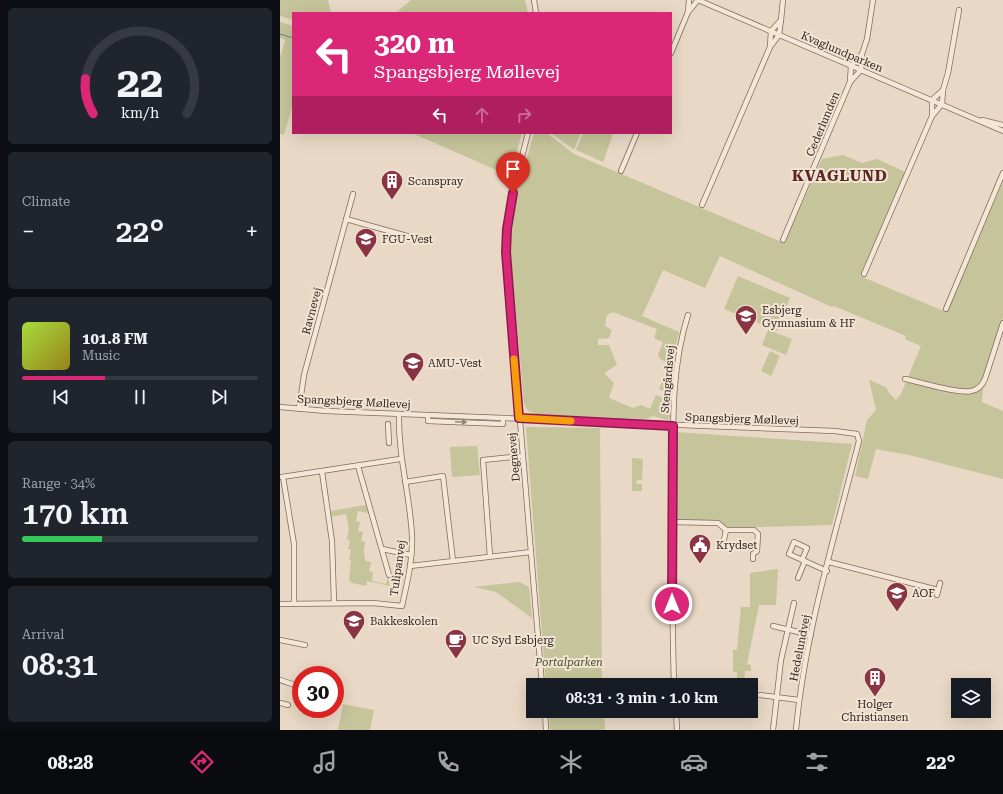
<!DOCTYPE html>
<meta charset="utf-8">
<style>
:root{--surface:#171b24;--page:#20242c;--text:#f1f3f6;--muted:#9ea1a6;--line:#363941;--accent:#db2777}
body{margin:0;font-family:"Roboto Serif",serif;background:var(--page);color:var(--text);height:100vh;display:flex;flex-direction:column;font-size:15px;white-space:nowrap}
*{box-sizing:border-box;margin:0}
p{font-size:13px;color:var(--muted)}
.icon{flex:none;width:22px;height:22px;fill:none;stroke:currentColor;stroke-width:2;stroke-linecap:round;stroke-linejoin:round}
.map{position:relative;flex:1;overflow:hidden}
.drawer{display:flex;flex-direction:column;gap:8px;padding:8px;background:#0d0f14;width:280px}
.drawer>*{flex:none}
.hud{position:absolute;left:12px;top:12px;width:380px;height:122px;border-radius:0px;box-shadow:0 4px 16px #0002;background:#db2777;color:#fff;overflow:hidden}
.tools{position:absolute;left:671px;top:678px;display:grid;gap:8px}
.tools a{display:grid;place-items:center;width:40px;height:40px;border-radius:0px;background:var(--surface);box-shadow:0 4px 16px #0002;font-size:20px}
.speed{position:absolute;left:12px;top:666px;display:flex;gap:8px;font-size:20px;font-weight:700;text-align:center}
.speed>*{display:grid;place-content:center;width:52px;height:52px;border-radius:50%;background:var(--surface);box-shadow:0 4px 16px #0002;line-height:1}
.speed .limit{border:6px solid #d22;background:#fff;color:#111}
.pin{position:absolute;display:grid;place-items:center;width:34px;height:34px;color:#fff;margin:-41px -17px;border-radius:50% 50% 50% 0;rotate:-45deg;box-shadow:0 0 4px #0007}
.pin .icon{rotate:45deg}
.me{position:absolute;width:44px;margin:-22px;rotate:0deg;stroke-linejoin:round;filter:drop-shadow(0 0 3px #0008)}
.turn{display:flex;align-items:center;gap:14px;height:84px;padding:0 16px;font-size:18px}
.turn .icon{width:52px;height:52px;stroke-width:2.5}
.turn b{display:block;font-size:28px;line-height:34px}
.lanes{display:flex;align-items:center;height:38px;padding:0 16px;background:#0003;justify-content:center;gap:20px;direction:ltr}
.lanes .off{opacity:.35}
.big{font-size:30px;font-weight:600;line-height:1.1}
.drawer .card{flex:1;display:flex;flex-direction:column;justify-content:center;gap:6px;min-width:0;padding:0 14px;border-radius:6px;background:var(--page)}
.drawer .dial{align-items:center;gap:0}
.dial svg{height:104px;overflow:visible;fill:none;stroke:var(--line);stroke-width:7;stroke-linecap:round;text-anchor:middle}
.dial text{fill:var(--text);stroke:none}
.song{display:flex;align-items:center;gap:12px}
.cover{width:48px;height:48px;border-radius:6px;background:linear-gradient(135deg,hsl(80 70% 55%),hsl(50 70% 35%))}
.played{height:4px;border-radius:2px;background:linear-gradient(90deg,var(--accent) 35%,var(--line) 35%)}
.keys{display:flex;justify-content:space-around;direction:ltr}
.heat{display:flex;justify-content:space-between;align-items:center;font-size:22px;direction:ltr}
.charge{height:6px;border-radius:3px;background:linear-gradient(90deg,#34c759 34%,var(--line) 0)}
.trip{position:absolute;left:246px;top:678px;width:232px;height:40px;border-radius:0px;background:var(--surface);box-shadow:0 4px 16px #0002;font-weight:600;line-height:40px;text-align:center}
.tabs{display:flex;height:64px;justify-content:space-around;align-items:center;background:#090b0e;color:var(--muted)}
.tabs .icon{width:28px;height:28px}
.tabs .current{color:var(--accent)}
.tabs b{font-size:18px;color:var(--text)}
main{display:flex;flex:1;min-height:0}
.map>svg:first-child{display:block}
</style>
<main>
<section class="drawer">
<div class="card dial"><svg viewBox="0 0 100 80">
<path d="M14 69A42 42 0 1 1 86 69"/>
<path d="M14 69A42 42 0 0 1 8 42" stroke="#db2777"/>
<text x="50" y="56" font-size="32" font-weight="700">22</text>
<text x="50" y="72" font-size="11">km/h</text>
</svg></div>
<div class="card"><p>Climate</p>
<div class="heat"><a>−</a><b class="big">22°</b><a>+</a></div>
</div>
<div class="card">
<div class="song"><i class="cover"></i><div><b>101.8 FM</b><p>Music</p></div></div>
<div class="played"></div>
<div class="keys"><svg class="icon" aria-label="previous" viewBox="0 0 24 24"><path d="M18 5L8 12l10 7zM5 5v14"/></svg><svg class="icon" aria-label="pause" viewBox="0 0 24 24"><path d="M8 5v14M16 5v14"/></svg><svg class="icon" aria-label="next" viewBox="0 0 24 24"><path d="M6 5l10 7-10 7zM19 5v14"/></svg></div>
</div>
<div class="card"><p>Range · 34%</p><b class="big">170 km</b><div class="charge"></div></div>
<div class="card"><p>Arrival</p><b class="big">08:31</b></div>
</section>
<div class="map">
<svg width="723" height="730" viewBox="0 0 723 730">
<rect width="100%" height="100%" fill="#e8d8c5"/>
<g fill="#c5c49a">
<path d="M 0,0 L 48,0 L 51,13 L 13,13 L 13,20 L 0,16 Z"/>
<path d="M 131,0 L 245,0 L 248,13 L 116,13 Z"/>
<path d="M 0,22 L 13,26 L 13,104 L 4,135 L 0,134 L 0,55 L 1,55 L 5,40 L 0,38 Z"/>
<path d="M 132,133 L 242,133 L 230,176 Z"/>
<path d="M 254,133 L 267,133 L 294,154 L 504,243 L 542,159 L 563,155 L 582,163 L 597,159 L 625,172 L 580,276 L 666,312 L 723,182 L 723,317 L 704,376 L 702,402 L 723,411 L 723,479 L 633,456 L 596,449 L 588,479 L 575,476 L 587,420 L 596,410 L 589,380 L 606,387 L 609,393 L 616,400 L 621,394 L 641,346 L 625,339 L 626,336 L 554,306 L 552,307 L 440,256 L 425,288 L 383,270 L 362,316 L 399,332 L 392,362 L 391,394 L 379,389 L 390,364 L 381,360 L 378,355 L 383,342 L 374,338 L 377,329 L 333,312 L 327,315 L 325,326 L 332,330 L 329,338 L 318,339 L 318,345 L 329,345 L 337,365 L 324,373 L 334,383 L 329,398 L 353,408 L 361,405 L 370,409 L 376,395 L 390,401 L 390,418 L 387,420 L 373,416 L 365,419 L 256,414 L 248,411 L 244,404 L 230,245 L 237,193 Z"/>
<path d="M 271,133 L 301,133 L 294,150 Z"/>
<path d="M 303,133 L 333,134 L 323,162 L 296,150 Z"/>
<path d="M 458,276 L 510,298 L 497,331 L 444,309 Z"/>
<path d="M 488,330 L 512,339 L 506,355 L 482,345 Z"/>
<path d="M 490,351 L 500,356 L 491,376 L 481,371 Z"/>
<path d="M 246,427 L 320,428 L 322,685 L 266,685 Z"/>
<path d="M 396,432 L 572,444 L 552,525 L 448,528 L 439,521 L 396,520 Z"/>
<path d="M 197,446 L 200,475 L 172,477 L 170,447 Z"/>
<path d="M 352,458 L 363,459 L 362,480 L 357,480 L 356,484 L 362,484 L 362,491 L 352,491 Z"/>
<path d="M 86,505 L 88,513 L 78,511 L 76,521 L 80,522 L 78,531 L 83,532 L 81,541 L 85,542 L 84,551 L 85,561 L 91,562 L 89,571 L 93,572 L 92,581 L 106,584 L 108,577 L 110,586 L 87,581 L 86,586 L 72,583 L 69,580 L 71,560 L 69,560 L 71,550 L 68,549 L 70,540 L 67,539 L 69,529 L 66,514 L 51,517 L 51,511 Z"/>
<path d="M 498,569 L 496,605 L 479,605 L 467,664 L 471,665 L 471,671 L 465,671 L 464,685 L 457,685 L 457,672 L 453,672 L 453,650 L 457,650 L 461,607 L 470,607 L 470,573 Z"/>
<path d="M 239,582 L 249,587 L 252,618 L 216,592 L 194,587 Z"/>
<path d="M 63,704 L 94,710 L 90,730 L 58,730 Z"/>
<path d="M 269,711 L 324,711 L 325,730 L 270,730 Z"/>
</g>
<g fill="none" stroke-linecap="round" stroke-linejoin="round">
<path stroke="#6e897e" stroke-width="1" d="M 0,34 L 13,38"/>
<g stroke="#816b5d" stroke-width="6">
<g id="minor">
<path d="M 254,0 L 256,13"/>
<path d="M 418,0 L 723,131"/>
<path d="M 408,12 L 409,0"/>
<path d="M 501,20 L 499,35 L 490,47 L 491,31 Z"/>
<path d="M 501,20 L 503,0"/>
<path d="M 391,53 L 408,12 L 418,0"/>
<path d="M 582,54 L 571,66 L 570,82 L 581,70 L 582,54 L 587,39 L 593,0"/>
<path d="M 663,90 L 668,73 L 679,10"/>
<path d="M 663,90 L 662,104 L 652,116 L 652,100 Z"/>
<path d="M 702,120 L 723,125"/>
<path d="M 248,133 L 230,204 L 226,252 L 262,685"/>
<path d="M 341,171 L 357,133"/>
<path d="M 422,205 L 490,47"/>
<path d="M 66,219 L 127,236"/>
<path d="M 503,240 L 570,82"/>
<path d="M 584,274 L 652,116"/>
<path d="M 666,309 L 723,173"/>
<path d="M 625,379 C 641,382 677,394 691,391 C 698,390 702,386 705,379 L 723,323"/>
<path d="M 0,407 L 46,411 L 555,431 L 577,434 L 579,441 C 555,536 525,632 516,730"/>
<path d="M 19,409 L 24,375 L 73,194"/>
<path d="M 148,415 L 148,421 L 223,424 L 223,418"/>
<path d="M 108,424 L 109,443"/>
<path d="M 78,466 L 109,575"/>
<path d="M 42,472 L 52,541 L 54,603"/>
<path d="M 2,477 L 120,459"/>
<path d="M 3,477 L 14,544 L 14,603"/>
<path d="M 125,482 L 163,476 L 173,561"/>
<path d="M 392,522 L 438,523 L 446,530 L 474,530 L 478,534 L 477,551 L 473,554 L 473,559"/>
<path d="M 444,540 L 446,530"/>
<path d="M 102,549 L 131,555"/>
<path d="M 210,556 L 203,460 L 243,456"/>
<path d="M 522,560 L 527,548 L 514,542 L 509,554 L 547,571"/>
<path d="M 549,562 L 658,590"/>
<path d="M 130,566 L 251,552"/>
<path d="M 518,578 L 525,561"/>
<path d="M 657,595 L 660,583"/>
<path d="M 0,604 L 93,603 L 122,606 C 127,583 133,560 132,536 C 130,494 118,457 119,414"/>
<path d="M 493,626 L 531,635"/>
<path d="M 0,640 L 25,645"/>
<path d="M 0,680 L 12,684"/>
<path d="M 394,685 C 392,617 392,549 393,481 C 393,425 391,368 408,315"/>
<path d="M 480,695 L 519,700"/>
<path d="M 0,703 L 8,705"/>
<path d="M 265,711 L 266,730"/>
<path d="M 396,711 L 397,730"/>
<path d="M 493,730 L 501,660 L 514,603"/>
</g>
</g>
<use href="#minor" stroke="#f4e7d7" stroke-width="4.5"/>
</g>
<defs><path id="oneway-solid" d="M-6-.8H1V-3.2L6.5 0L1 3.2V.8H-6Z"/></defs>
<use fill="#94867b" href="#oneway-solid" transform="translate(181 422) rotate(2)"/>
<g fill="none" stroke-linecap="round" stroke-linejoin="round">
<g stroke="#8e194d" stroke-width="10">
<path id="route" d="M 233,193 L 227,229 L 226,252 L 239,418 L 393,426 L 392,604"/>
</g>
<use href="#route" stroke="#db2777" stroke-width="7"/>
<path stroke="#f59e0b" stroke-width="7" d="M 234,359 L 239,418 L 291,421"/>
</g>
<defs>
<g id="building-pin" transform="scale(1.15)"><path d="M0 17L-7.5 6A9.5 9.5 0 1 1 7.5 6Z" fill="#893442" stroke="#f1e4d4"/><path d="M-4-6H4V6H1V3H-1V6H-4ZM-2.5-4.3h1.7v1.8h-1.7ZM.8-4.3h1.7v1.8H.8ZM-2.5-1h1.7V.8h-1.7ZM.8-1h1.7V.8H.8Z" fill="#fff"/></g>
<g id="school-pin" transform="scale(1.15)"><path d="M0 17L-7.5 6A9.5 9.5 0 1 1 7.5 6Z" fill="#893442" stroke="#f1e4d4"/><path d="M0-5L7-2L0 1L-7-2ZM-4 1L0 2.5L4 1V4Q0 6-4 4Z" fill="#fff"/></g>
<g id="civic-pin" transform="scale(1.15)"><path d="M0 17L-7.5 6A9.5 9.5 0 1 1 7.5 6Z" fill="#893442" stroke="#f1e4d4"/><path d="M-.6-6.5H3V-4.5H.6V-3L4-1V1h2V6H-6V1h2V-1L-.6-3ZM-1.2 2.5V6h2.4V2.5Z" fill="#fff"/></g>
<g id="university-pin" transform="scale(1.15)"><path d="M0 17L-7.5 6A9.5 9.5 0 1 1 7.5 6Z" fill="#893442" stroke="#f1e4d4"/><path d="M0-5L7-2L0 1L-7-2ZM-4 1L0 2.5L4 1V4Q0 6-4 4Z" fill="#fff"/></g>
<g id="cafe-pin" transform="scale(1.15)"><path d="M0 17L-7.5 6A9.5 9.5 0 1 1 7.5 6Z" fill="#893442" stroke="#f1e4d4"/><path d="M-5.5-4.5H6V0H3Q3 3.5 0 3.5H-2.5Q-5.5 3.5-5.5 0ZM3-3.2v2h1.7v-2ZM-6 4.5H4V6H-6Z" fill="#fff"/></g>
</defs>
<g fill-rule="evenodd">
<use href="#building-pin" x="112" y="181"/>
<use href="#school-pin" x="86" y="239"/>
<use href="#school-pin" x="466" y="316"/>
<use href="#school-pin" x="133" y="363"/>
<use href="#civic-pin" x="420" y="545"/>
<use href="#university-pin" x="617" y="593"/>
<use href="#school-pin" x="74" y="621"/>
<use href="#cafe-pin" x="176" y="640"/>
<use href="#building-pin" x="595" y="678"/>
</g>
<g text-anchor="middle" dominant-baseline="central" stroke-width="4" stroke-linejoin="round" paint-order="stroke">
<g font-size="11" fill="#33261f" stroke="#f1e4d4">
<text transform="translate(562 52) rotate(23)">Kvaglundparken</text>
<text transform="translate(543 124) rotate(-67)">Cederlunden</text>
<text transform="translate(32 311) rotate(-75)">Ravnevej</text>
<text transform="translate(388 379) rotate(-85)">Stengårdsvej</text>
<text transform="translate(74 402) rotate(3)">Spangsbjerg Møllevej</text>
<text transform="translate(462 419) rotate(2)">Spangsbjerg Møllevej</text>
<text transform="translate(234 457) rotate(-95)">Degnevej</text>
<text transform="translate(118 568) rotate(-82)">Tulipanvej</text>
<text transform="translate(520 648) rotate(-79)">Hedelundvej</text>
</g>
<g font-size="11" fill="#33261f" stroke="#f1e4d4" text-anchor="start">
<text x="128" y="181">Scanspray</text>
<text x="102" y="239">FGU-Vest</text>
<text x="482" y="310">Esbjerg<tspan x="482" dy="13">Gymnasium &amp; HF</tspan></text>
<text x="148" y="363">AMU-Vest</text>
<text x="436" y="545">Krydset</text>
<text x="632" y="593">AOF</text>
<text x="90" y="621">Bakkeskolen</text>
<text x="192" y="640">UC Syd Esbjerg</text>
<text x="595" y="704" text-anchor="middle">Holger<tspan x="595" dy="13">Christiansen</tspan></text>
</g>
<g font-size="11" font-style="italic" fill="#494d28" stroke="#f1e4d4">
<text x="289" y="662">Portalparken</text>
</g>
<g font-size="15" font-weight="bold" letter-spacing="1" fill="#5b2724" stroke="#f1e4d4">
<text x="560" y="176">KVAGLUND</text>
</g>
</g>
</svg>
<div class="tools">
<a><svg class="icon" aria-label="layers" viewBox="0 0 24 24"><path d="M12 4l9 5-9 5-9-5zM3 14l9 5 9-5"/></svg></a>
</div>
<div class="speed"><div class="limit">30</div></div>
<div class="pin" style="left:233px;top:193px;background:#d93025"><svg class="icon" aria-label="arrive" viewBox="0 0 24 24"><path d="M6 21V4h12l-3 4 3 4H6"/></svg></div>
<svg class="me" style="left:392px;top:604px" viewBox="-20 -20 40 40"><circle r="17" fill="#db2777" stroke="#fff" stroke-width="3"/><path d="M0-11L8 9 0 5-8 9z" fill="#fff"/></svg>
<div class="trip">08:31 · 3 min · 1.0 km</div>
<div class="hud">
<div class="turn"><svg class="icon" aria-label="left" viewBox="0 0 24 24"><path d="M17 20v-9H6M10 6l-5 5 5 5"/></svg><div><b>320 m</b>Spangsbjerg Møllevej</div></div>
<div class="lanes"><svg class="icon" aria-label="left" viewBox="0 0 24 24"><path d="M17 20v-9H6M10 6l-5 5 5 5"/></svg><svg class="icon off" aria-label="ahead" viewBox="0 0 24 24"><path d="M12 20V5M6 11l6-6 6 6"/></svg><svg class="icon off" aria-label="right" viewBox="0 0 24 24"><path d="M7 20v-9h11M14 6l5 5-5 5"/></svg></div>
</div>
</div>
</main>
<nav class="tabs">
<b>08:28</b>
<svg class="icon current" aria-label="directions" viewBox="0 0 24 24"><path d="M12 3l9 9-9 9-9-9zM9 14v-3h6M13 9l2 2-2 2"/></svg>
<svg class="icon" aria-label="music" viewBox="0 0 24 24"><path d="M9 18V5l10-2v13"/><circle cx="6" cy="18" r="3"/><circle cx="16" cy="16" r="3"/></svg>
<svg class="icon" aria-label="phone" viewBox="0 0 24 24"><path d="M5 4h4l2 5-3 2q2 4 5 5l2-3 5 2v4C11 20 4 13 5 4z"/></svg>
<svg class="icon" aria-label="climate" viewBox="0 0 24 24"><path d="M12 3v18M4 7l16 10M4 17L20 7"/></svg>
<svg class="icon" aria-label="car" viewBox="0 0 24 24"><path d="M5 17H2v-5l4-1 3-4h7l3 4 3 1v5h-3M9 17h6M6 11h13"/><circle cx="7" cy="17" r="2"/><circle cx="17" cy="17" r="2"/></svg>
<svg class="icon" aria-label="filters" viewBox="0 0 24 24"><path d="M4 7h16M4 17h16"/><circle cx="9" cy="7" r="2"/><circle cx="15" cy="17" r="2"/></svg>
<b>22°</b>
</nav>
